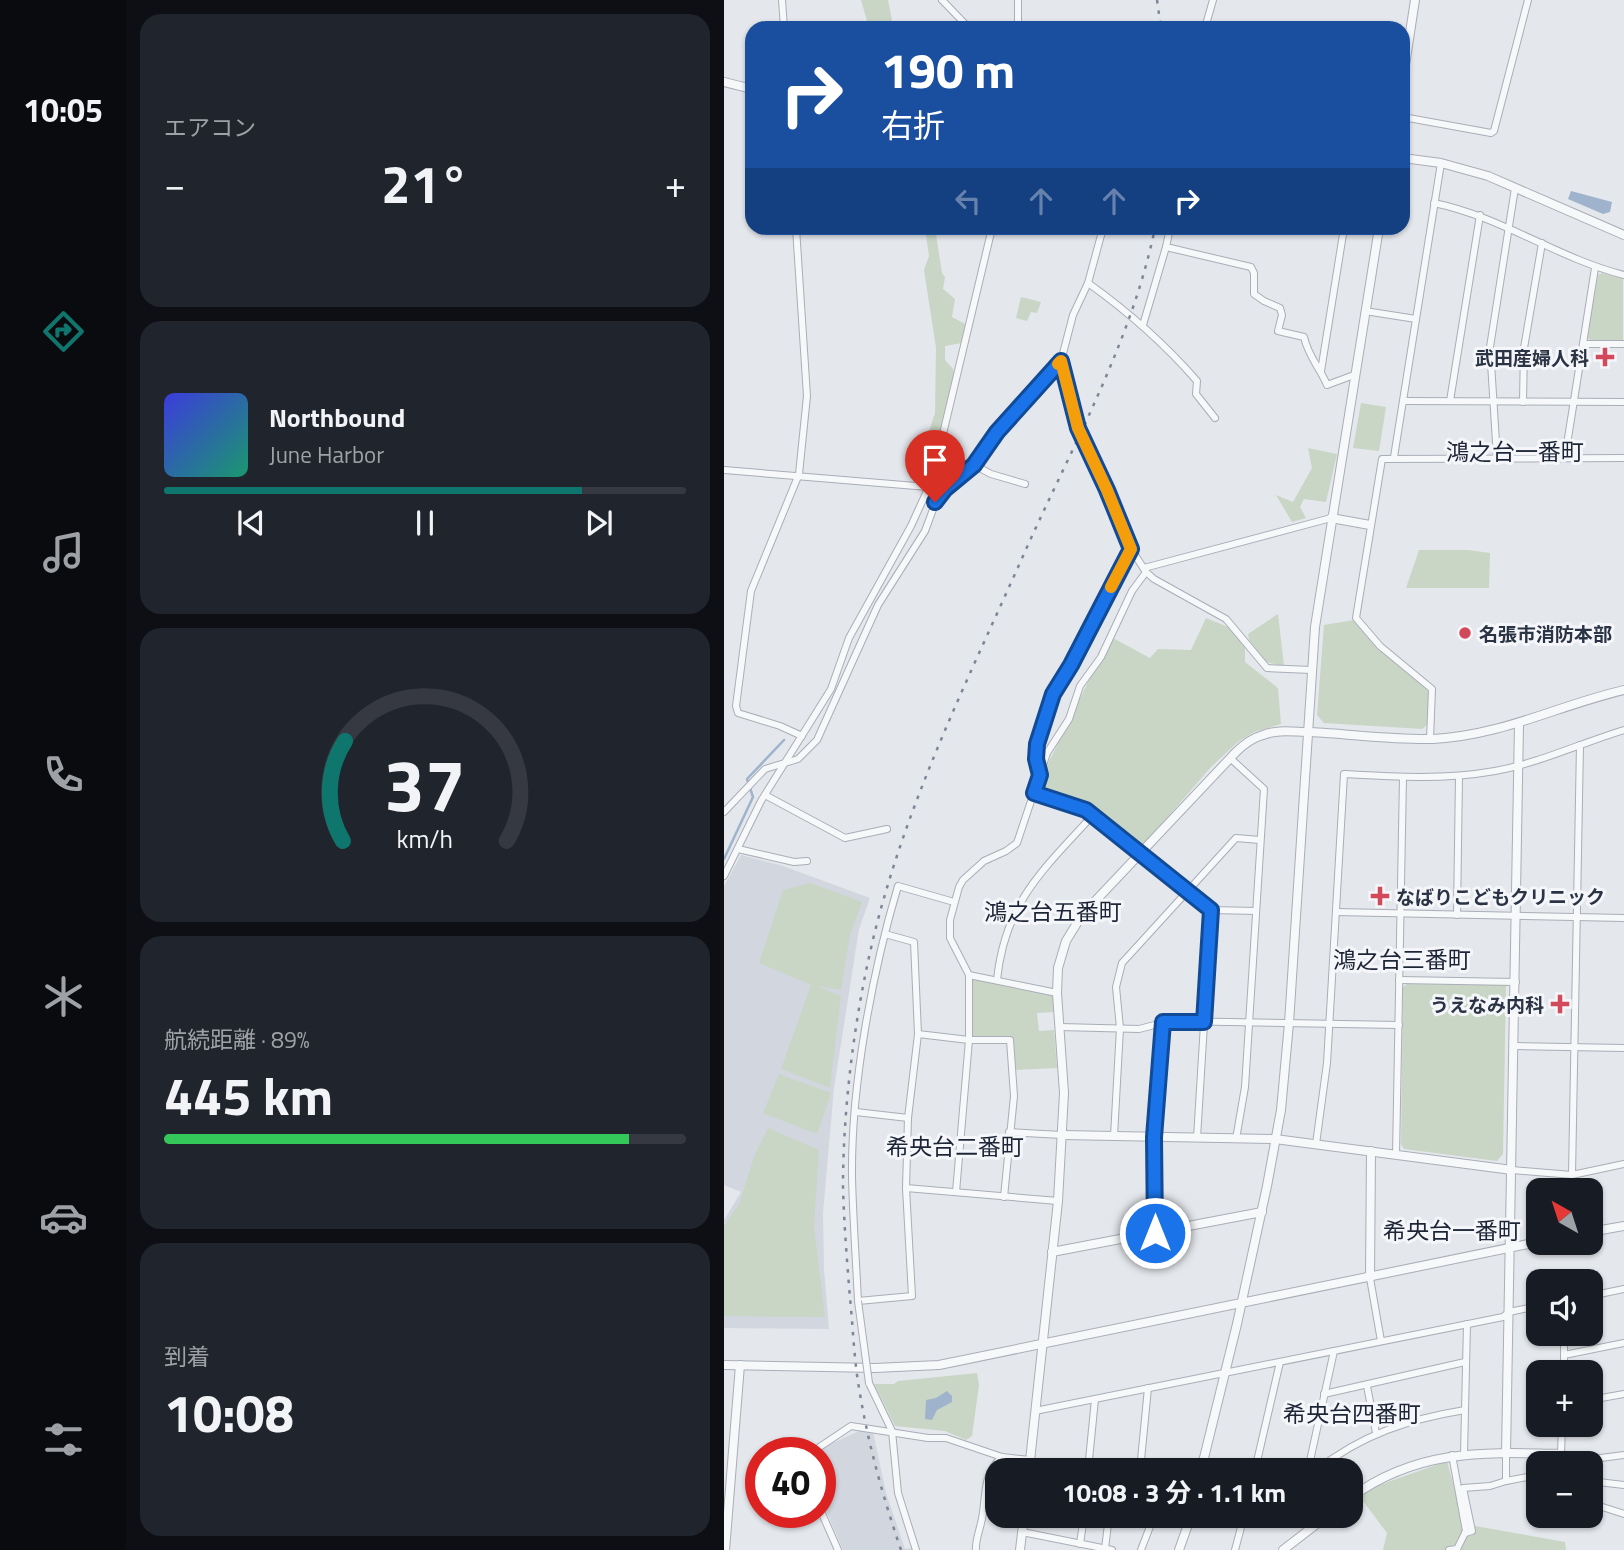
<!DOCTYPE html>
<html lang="ja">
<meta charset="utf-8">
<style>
:root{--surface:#171b24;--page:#20242c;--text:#f1f3f6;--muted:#9ea1a6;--line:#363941;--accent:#0f766e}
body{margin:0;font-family:"Titillium Web","Noto Sans JP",sans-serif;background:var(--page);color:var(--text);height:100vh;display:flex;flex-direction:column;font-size:26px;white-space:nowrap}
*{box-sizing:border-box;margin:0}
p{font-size:23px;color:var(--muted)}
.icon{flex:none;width:38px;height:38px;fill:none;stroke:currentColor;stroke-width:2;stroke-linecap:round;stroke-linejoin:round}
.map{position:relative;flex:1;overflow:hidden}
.panel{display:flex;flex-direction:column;gap:14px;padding:14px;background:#0d0f14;width:598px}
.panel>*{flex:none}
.guide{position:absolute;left:21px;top:21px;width:665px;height:214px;border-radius:21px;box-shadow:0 2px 5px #0004;background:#1a4fa0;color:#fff;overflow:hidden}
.needle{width:46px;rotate:321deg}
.fabs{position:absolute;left:802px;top:1178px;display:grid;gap:14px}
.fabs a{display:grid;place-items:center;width:77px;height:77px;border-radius:14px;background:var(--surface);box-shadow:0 2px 5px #0004;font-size:35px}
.speed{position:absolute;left:21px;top:1437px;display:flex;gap:14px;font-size:35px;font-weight:700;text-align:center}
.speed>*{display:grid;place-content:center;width:91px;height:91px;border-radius:50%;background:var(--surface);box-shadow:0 2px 5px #0004;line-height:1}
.speed .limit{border:10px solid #d22;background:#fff;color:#111}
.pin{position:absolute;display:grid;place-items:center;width:60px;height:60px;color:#fff;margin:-72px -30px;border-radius:50% 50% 50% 0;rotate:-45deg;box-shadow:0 0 7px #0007}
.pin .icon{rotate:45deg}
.me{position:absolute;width:77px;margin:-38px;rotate:0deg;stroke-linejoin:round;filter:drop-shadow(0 0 5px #0008)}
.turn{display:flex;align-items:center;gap:24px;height:147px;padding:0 21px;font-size:32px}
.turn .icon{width:91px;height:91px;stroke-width:2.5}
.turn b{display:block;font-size:49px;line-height:60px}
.lanes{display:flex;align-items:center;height:66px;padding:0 21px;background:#0003;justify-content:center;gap:35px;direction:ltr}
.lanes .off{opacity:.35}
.big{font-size:52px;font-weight:700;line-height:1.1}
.panel .card{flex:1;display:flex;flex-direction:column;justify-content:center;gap:10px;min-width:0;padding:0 24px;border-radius:21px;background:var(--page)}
.panel .dial{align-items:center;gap:0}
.dial svg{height:182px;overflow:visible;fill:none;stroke:var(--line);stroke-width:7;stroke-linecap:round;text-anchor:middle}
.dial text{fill:var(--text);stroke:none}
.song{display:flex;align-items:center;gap:21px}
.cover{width:84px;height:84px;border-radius:10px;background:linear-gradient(135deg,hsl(240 70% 55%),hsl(160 70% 35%))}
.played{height:7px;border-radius:4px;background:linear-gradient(90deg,var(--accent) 80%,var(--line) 80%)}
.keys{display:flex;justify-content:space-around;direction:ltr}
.heat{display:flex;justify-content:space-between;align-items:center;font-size:38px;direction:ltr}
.charge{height:10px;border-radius:5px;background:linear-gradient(90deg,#34c759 89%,var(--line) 0)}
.trip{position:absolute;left:261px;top:1458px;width:378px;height:70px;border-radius:21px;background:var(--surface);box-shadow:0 2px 5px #0004;font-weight:700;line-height:70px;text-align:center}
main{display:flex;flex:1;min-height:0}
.dock{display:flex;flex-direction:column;width:126px;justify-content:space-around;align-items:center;background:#090b0e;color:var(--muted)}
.dock .icon{width:49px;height:49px}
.dock .on{color:var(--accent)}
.dock b{font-size:32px;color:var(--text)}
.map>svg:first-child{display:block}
</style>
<main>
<nav class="dock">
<b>10:05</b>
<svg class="icon on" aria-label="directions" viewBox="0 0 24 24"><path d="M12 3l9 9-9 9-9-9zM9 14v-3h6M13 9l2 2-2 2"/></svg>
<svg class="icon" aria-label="music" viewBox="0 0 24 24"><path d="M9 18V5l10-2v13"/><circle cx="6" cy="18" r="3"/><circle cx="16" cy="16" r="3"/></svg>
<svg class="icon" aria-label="phone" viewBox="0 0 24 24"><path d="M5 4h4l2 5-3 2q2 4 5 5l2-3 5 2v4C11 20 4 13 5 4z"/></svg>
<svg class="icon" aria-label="climate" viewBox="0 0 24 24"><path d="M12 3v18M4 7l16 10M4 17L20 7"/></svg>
<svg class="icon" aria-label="car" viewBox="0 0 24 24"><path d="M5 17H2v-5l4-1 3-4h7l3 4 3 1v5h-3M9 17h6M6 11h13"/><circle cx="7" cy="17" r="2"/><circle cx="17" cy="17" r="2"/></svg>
<svg class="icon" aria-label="filters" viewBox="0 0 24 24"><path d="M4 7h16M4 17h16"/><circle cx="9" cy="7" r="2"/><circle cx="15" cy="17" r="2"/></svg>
</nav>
<section class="panel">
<div class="card"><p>エアコン</p>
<div class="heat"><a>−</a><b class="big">21°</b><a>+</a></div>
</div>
<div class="card">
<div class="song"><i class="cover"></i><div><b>Northbound</b><p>June Harbor</p></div></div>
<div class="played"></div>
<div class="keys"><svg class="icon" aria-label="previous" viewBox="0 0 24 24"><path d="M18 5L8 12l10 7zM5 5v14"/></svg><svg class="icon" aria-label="pause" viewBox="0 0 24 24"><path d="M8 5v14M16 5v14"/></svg><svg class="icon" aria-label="next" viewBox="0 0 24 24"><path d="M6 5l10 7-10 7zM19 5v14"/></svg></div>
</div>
<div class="card dial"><svg viewBox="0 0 100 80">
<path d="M14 69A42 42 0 1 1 86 69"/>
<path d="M14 69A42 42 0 0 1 15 25" stroke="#0f766e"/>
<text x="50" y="56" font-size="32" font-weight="700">37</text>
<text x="50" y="72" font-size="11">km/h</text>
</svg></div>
<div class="card"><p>航続距離 · 89%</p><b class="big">445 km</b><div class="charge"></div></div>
<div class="card"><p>到着</p><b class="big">10:08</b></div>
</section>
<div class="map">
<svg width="900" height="1550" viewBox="0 0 900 1550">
<rect width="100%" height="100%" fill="#e4e7ec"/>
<g fill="#d2d6de">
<path d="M 17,855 L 56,865 L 146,898 L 135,929 L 110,1088 L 99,1213 L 100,1269 L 105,1329 L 0,1328 L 0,1220 L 17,1192 L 0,1185 L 0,886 Z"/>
<path d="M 135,1431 L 149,1432 L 162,1493 L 181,1549 L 188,1548 L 189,1550 L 119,1550 L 96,1496 L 96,1452 L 93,1452 L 100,1447 Z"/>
</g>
<g fill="#c9d6c5">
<path d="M 137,0 L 164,0 L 168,21 L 183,28 L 145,28 Z"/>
<path d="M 201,228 L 211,228 L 218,273 L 221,277 L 219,289 L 231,299 L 228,317 L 243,325 L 238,343 L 221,346 L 221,360 L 229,369 L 230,376 L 205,471 L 200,474 L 201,444 L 211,413 L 212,348 L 200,270 L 205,256 Z"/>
<path d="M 878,273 L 899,279 L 899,341 L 867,341 L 863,337 L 874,275 Z"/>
<path d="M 297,297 L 317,302 L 313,313 L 307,312 L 303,321 L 292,318 Z"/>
<path d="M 637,403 L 662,407 L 655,451 L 629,448 Z"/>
<path d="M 584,448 L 613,454 L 602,502 L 580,499 L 576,507 L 582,518 L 568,522 L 552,495 L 569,502 L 588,468 Z"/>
<path d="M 695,550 L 744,550 L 766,553 L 765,588 L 682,588 Z"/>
<path d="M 554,614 L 560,666 L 542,662 L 525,640 L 524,634 Z"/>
<path d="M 482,618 L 504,627 L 521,646 L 521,662 L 554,688 L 557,724 L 530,732 L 515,741 L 487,767 L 417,848 L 363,807 L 311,790 L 367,676 L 389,638 L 426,658 L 434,649 L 467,650 Z"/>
<path d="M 630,620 L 654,649 L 702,688 L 705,694 L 703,725 L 698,729 L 600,723 L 593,715 L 600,625 Z"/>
<path d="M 86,883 L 138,902 L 126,935 L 117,990 L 93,986 L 117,996 L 106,1088 L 57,1069 L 87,985 L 35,963 L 59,890 Z"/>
<path d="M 249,979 L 330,995 L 330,1012 L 313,1013 L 315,1031 L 330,1030 L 333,1068 L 291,1070 L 288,1039 L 247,1038 Z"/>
<path d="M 683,984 L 782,985 L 779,1154 L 773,1161 L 680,1149 L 677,1144 L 679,987 Z"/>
<path d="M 55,1074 L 107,1093 L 93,1134 L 39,1113 Z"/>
<path d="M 44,1128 L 95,1150 L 90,1226 L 101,1317 L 0,1316 L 0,1226 L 15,1204 L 31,1154 Z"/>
<path d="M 253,1373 L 255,1385 L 248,1436 L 242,1440 L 221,1431 L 171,1426 L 150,1384 L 170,1384 L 174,1381 Z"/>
<path d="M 723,1461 L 740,1524 L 841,1542 L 842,1550 L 659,1550 L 663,1533 L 633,1493 Z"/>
</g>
<g fill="#9fb4cc">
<path d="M 847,191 L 888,202 L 886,212 L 879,214 L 844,199 Z"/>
<path d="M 223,1391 L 228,1396 L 228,1402 L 213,1410 L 208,1420 L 201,1419 L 202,1400 L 212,1398 Z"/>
</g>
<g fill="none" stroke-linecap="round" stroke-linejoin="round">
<path stroke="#9fb4cc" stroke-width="2.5" d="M 0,859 L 29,797 L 23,779 L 60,740"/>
<g stroke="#a9aeb7" stroke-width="8">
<g id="minor">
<path d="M 58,0 L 60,28"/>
<path d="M 218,0 L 245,28"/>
<path d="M 294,0 L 294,28"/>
<path d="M 481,28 L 489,0"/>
<path d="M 679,117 L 767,133 L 770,131 L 804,0"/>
<path d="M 710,203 C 778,217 833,258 900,275"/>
<path d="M 72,228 L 83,396 L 75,474 L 27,591 L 12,706 L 14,713 L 56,726 L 78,736"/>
<path d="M 379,228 L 364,283 L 349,315 L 337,361 L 356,433 L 383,490 L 407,549 L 422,572 L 430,579 L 502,619 L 543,668 L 587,670"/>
<path d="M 446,228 L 442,247 L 527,267 L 530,273 L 530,294 L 540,301 L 556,308 L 558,315 L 554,331 L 580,337 C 584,356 596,368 603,385 L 630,375"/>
<path d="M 364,283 C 406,313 439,342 473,381 L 472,394 L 491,418"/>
<path d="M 641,311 L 692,319"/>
<path d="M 419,325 L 442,247"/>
<path d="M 860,344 L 900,344"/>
<path d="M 597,371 L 620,228"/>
<path d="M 679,401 L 900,402"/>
<path d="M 726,401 L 756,215"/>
<path d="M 799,402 L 800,348 L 818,243"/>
<path d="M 670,457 L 717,163"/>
<path d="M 841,457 L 871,268"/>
<path d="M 773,458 L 766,347 L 791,188"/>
<path d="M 250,465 L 267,474 L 301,484"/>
<path d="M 0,470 L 204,487"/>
<path d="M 420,568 L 607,518"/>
<path d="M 706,739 L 708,689 L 656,646 L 632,618 L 658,459 L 900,458"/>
<path d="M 506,758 L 540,789 L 521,1087 L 512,1139"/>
<path d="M 316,775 L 312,750 L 329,694 L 347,665 L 407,549"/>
<path d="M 310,793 L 362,810 L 487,910 L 532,911"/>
<path d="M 41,795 L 121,838 L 163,829"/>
<path d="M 0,812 L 41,769 L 74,759 L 93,740 L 154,605 L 201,531 L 214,496 L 250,465 L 273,432 L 337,361"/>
<path d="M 14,849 L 70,862 L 83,861"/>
<path d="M 0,876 L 37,801 L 107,689 L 125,638 L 187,526 L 208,480 L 268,228"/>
<path d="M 612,912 L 900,918"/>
<path d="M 733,915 L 735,776"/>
<path d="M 161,934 L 190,942 L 194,1034 L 184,1118 L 182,1188 L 188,1296 L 134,1301 C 132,1260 129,1218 128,1177 C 127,1086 148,973 174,886 L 230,902"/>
<path d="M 245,975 L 333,993"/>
<path d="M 273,980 C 281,902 319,870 369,815"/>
<path d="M 675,980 L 792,982"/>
<path d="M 336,1027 L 415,1029 L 446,1021 L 675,1025"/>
<path d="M 194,1034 L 245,1040 L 286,1040 L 290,1096 L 280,1197"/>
<path d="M 790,1046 L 900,1048"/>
<path d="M 132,1112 L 184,1118"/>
<path d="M 285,1132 L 338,1135"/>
<path d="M 390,1136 L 396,1028 L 392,987 L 398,963 L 512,838 L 536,840"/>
<path d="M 430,1137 L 439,1022"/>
<path d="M 473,1138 L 487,910"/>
<path d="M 592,1144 L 603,1063 L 620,774 C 671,777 720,780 771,771 C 815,763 857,743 900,730"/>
<path d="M 672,1155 L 679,777"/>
<path d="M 788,1170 L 848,1175 L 900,1164"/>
<path d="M 848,1175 L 856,745"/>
<path d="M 182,1188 L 334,1201"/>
<path d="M 232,1192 L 245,1040 L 245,975 L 226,938 L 226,920 L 235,887 L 239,880 L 260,861 L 282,851 L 293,843 L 323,753 L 345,719 L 356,686 L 377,657 L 408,591 L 422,572"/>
<path d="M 646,1278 L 657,1341"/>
<path d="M 866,1296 L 900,1289"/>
<path d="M 840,1355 L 900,1343"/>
<path d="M 840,1372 L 840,1334"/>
<path d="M 145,1383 L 168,1431 L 174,1493 L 192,1550"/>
<path d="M 643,1386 L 652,1433"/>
<path d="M 600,1394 L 741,1362"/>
<path d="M 866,1400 L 900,1394"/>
<path d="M 311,1411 L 779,1317 L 785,1312 L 814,1306"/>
<path d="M 838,1424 L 837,1454 L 861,1460 L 900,1455"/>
<path d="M 88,1452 L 127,1426 L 204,1438 L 222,1438 L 278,1457 L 306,1460"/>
<path d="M 782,1453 L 782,1481 L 809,1476 L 810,1495"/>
<path d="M 740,1454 L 743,1324"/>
<path d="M 364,1470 L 371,1399"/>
<path d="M 416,1470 L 424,1388"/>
<path d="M 531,1470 L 556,1362"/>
<path d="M 584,1470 L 610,1351"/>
<path d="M 593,1470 C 637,1435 685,1419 741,1410"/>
<path d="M 866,1481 L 900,1485"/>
<path d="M 866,1503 L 900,1514"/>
<path d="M 96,1509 L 114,1550"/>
<path d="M 298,1532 L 388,1550"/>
<path d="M 741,1533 L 748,1531 L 739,1488 L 766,1486 L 782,1481"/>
<path d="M 356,1544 L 360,1516"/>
<path d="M 381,1549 L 385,1516"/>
<path d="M 252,1550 C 251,1542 255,1532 257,1523 C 263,1499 257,1475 278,1457"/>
<path d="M 417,1550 L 430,1516"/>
<path d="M 511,1550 L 520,1516"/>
<path d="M 725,1550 L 733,1549 L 742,1531 L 728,1455"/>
</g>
</g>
<g stroke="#a9aeb7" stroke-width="10">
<g id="tertiary">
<path d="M 679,78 L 691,0"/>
<path d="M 0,82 L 28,89"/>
<path d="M 679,158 L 717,163 L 764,176 L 900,235"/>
<path d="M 607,518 L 646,525"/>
<path d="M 338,1135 L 551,1139 L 788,1170"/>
<path d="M 430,1137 L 431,1233"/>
<path d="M 866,1232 L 900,1226"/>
<path d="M 328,1252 L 538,1212"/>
<path d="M 646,1278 L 647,1151"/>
<path d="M 0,1365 L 151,1368 L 215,1365 L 814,1242"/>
<path d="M 782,1453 L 795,724"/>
<path d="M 305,1470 L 334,1201 L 340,1093 L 333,993 L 334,968 L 342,941 L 358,915 L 512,752 C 520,744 528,738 539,735 C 554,729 570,732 586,732 C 627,734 668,740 709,739 C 780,735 832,706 900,690"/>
<path d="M 477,1470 L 513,1324 L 543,1186 L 557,1110 L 565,1023 L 591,627 L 655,228"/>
<path d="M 626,1498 C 693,1449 759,1452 837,1454"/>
<path d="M 1,1550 L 16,1365"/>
<path d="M 296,1550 L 300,1516"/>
<path d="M 455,1550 L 467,1516"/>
<path d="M 559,1550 L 603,1516"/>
</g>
</g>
<use href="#minor" stroke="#f7f8fa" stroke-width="6"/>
<use href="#tertiary" stroke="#f7f8fa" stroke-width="8"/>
<g stroke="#7d8696" stroke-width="2.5" stroke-dasharray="3.5 7" stroke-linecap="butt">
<path d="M 433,0 L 437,28"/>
<path d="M 177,1550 C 159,1497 144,1444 135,1388 C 130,1359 129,1328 126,1298 C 123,1261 120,1224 119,1187 C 119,1094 135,981 162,891 C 196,775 250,666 299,556 C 347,448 407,344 431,228"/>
</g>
<g stroke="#a9aeb7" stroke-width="8" stroke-linecap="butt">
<path id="minor-bridge" d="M 134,1301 L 145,1383"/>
</g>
<use href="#minor-bridge" stroke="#f7f8fa" stroke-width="6"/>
</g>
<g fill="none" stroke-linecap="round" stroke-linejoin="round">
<g stroke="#114b97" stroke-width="18">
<path id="route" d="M 211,502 L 221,489 L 250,465 L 273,432 L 337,361 L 354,428 L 383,490 L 407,549 L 347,665 L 329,694 L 313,744 L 312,759 L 316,775 L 310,793 L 362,810 L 487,910 L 480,1022 L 439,1022 L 430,1137 L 431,1233"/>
</g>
<use href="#route" stroke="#1a73e8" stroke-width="12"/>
<path stroke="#f59e0b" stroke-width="12" d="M 334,364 L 337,361 L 354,428 L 383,490 L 407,549 L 387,587"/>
</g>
<g fill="#d1495b" stroke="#f4f6f9" stroke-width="2.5">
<path d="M877.5 346.5h7v7h7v7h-7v7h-7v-7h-7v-7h7z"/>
<circle cx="741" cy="633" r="7"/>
<path d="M652.5 885.5h7v7h7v7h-7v7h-7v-7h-7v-7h7z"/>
<path d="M832.5 993.5h7v7h7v7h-7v7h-7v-7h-7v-7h7z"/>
</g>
<g text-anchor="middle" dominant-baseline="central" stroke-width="6" stroke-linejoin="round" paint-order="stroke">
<g font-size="19" font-weight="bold" fill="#2b3445" stroke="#f4f6f9" text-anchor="end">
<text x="865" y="357">武田産婦人科</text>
<text x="755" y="633" text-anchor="start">名張市消防本部</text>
<text x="672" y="896" text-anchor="start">なばりこどもクリニック</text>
<text x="820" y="1004">うえなみ内科</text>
</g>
<g font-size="23" fill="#1d2536" stroke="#f4f6f9">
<text x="791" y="451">鴻之台一番町</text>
<text x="329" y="911">鴻之台五番町</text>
<text x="678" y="959">鴻之台三番町</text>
<text x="231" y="1146">希央台二番町</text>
<text x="728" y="1230">希央台一番町</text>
<text x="628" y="1413">希央台四番町</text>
</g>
</g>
</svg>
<div class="fabs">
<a><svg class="needle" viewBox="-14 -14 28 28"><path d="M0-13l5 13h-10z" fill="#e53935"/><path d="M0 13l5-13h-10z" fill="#9ea1a6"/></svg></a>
<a><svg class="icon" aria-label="sound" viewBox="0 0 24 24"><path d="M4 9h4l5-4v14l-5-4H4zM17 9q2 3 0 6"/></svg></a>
<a>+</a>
<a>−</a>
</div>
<div class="speed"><div class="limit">40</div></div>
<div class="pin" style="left:211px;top:502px;background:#d93025"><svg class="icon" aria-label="arrive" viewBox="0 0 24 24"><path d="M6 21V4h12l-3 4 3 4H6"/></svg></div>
<svg class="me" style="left:431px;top:1233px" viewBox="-20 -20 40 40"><circle r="17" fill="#1a73e8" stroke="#fff" stroke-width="3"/><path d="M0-11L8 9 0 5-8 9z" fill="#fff"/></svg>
<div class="trip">10:08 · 3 分 · 1.1 km</div>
<div class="guide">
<div class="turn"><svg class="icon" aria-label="right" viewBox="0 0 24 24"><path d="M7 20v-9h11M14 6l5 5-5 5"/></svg><div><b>190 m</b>右折</div></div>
<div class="lanes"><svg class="icon off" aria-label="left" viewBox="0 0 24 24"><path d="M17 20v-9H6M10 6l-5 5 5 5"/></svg><svg class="icon off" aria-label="ahead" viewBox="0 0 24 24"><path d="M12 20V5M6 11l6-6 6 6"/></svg><svg class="icon off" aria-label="ahead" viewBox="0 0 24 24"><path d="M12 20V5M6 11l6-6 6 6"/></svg><svg class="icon" aria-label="right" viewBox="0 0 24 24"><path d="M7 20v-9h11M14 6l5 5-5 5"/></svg></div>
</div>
</div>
</main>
